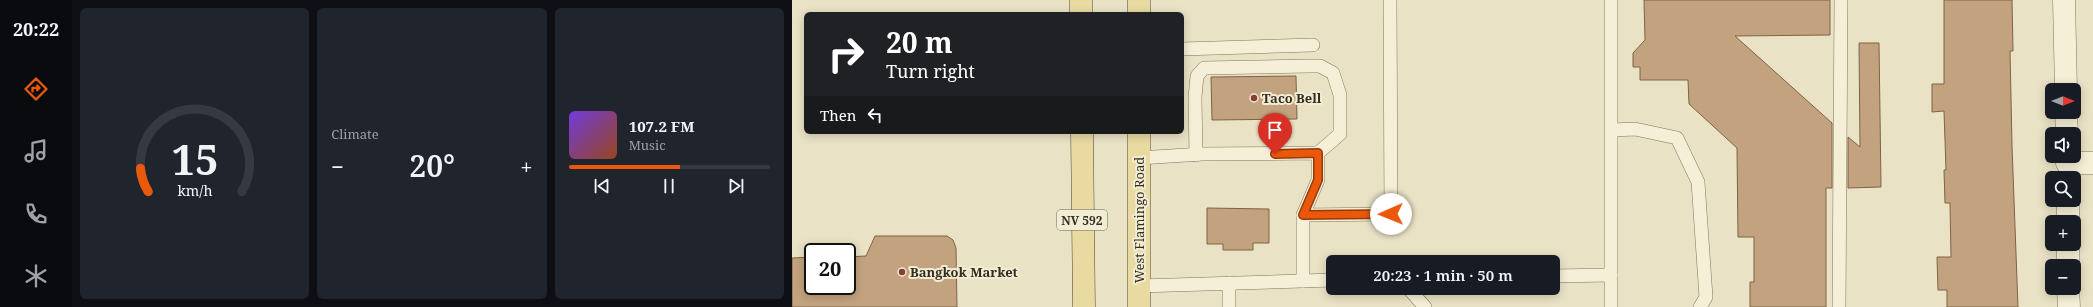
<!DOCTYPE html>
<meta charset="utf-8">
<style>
:root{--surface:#171b24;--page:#20242c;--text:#f1f3f6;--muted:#9ea1a6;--line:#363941;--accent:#ea580c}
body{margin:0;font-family:"Noto Serif",serif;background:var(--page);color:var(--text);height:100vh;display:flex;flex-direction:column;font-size:15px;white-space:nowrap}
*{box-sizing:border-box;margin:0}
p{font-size:13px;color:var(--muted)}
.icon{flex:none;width:22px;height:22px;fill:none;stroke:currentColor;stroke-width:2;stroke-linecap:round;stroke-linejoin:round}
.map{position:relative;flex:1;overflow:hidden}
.sheet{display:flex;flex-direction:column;gap:8px;padding:8px;background:#0d0f14;width:720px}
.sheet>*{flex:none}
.hud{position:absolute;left:12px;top:12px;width:380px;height:122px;border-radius:6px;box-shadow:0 2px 10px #0003;background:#202124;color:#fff;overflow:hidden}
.needle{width:26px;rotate:90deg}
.buttons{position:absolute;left:1253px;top:83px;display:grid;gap:8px}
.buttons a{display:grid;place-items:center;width:36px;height:36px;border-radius:6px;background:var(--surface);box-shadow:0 2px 10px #0003;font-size:20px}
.speed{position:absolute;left:12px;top:243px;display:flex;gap:8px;font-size:20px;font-weight:700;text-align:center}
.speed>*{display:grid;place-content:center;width:52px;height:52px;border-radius:50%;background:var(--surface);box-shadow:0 2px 10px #0003;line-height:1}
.speed .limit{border:2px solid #111;border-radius:6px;background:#fff;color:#111}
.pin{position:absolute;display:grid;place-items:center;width:34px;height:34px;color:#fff;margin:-41px -17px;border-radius:50% 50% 50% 0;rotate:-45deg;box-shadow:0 0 4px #0007}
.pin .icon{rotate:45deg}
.me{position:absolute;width:44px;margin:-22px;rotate:269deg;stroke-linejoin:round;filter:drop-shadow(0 0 3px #0008)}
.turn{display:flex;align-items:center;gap:14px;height:84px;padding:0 16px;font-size:18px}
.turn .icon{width:52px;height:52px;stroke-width:2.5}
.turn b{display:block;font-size:28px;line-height:34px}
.then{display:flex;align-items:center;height:38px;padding:0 16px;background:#0003;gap:8px;font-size:15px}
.big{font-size:30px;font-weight:600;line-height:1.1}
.sheet .widget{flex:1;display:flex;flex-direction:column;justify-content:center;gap:6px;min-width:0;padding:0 14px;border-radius:6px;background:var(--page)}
.sheet .dial{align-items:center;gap:0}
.dial svg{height:104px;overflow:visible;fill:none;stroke:var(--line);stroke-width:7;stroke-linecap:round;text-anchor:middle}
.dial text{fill:var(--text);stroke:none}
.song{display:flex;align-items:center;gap:12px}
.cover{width:48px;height:48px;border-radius:6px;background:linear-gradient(135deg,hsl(260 70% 55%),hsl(20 70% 35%))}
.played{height:4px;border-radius:2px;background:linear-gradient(90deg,var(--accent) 55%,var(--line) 55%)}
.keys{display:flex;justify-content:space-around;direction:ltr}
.heat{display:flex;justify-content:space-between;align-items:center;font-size:22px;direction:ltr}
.sheet .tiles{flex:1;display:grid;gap:8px;grid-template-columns:repeat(3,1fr)}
.trip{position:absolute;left:534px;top:255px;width:234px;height:40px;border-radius:6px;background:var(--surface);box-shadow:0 2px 10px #0003;font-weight:600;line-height:40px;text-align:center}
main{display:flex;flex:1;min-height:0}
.tab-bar{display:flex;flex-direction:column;width:72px;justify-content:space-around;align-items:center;background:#090b0e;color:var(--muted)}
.tab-bar .icon{width:28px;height:28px}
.tab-bar .on{color:var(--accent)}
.tab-bar b{font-size:18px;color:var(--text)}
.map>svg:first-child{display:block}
</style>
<main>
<nav class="tab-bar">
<b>20:22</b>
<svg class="icon on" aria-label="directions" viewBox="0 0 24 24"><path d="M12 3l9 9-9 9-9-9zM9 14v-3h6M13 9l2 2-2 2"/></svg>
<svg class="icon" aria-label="music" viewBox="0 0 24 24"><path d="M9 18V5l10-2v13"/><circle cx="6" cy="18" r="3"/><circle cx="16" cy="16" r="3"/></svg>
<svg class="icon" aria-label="phone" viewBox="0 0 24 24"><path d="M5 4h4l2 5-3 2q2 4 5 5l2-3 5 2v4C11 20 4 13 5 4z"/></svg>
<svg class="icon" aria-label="climate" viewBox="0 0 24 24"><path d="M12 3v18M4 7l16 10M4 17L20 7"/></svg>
</nav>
<section class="sheet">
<div class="tiles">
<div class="widget dial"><svg viewBox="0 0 100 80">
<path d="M14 69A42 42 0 1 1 86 69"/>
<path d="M14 69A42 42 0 0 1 8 51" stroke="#ea580c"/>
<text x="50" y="56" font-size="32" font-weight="700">15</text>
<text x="50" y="72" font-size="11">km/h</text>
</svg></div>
<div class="widget"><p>Climate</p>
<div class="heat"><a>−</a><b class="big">20°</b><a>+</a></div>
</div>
<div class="widget">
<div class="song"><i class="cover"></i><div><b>107.2 FM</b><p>Music</p></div></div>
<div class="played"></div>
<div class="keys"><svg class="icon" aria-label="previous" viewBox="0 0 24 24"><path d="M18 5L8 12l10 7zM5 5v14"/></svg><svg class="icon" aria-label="pause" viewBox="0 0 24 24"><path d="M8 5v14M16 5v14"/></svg><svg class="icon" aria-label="next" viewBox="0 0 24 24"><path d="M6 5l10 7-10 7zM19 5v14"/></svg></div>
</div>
</div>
</section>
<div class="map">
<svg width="1301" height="307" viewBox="0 0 1301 307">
<rect width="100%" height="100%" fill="#e9e2c5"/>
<g fill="#c3a37f" stroke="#7e6345">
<path d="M 852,0 L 1038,0 L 1038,35 L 943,36 L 1040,123 L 1040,188 L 1034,188 L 1034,307 L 958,307 L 958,282 L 962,282 L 962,237 L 946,237 L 945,148 L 897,104 L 896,80 L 848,80 L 848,67 L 841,67 L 841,53 L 853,40 Z"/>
<path d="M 1152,0 L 1220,0 L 1221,51 L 1218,51 L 1220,146 L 1226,307 L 1155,307 L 1155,290 L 1146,290 L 1145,257 L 1159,257 L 1158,203 L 1153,203 L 1152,170 L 1154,170 L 1152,111 L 1140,112 L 1140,84 L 1152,84 Z"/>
<path d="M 1067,43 L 1087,43 L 1089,187 L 1056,188 L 1056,137 L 1068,147 Z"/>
<path d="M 504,76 L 505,119 L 420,120 L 419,77 Z"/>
<path d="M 415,208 L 477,209 L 477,243 L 461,243 L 461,250 L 431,250 L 431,244 L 415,244 Z"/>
<path d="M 83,236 L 155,236 L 161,240 L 164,248 L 165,307 L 0,307 L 0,258 L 21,257 L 21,286 L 55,286 L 55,257 L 74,256 Z"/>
</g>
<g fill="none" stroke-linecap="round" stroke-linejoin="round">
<g stroke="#82755d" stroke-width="14">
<g id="service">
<path d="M 819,0 L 819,307"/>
<path d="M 390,49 L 521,45"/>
<path d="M 820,130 L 843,129 L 885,138 L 906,182 L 914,297 L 908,307"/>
<path d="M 404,155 L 403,97 L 405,76 L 412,68 L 517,66 L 528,66 L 541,73 L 548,95 L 548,134 L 526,153"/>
<path d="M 347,158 L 410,154 L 526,153 L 526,180 L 511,215"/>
<path d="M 761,276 L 819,275"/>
<path d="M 511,281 L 511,215 L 599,214 L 598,0"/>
<path d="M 437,283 L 437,307"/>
<path d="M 347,286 L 541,280"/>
<path d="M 616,288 L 633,307"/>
<path d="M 1047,307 L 1049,0"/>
</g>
</g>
<g stroke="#82755d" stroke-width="23">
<g id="minor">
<path d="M 1272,0 L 1274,90"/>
<path d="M 1274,112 L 1275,134"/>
<path d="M 1275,163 L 1301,163"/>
<path d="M 1276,200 L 1276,222"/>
<path d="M 1276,244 L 1276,266"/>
<path d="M 1276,288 L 1277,307"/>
</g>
</g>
<g stroke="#504331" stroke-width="23">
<g id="primary">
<path d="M 289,0 L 289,14"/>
<path d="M 347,0 L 347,14"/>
<path d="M 290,132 L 292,307"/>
<path d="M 347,132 L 347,307"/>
</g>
</g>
<use href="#service" stroke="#f5efd7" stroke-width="13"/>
<use href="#minor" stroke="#f5efd7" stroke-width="22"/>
<use href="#primary" stroke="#e8daa1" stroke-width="22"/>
</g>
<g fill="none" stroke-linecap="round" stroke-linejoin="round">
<g stroke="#983908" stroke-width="10">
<path id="route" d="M 483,154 L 526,153 L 526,180 L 511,215 L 599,214"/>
</g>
<use href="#route" stroke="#ea580c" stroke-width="7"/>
</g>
<g fill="#8a3d33" stroke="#f1ecd4" stroke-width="1.5">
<circle cx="462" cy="98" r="4"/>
<circle cx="110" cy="272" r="4"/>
</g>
<g text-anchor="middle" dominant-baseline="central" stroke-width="4" stroke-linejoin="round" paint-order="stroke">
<rect fill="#f1ecd4" stroke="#6d6655" stroke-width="1" x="265" y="210" width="50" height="20" rx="3"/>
<g font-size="12" font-weight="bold" fill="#342c1f">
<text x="290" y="220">NV 592</text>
</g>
<g font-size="13" font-weight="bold" fill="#342c1f" stroke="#f1ecd4" text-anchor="start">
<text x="470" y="98">Taco Bell</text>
<text x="118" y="272">Bangkok Market</text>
</g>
<g font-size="13" fill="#342c1f" stroke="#f1ecd4">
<text transform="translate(347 220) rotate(-90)">West Flamingo Road</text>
</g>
</g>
</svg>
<div class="buttons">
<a><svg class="needle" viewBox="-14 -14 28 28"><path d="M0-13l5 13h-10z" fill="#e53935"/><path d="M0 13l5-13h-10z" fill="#9ea1a6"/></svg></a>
<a><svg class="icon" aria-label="sound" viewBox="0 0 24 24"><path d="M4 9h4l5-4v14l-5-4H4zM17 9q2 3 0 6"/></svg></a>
<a><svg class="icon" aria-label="search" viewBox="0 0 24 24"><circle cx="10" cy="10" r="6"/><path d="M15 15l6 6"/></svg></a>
<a>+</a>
<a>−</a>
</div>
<div class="speed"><div class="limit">20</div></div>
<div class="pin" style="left:483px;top:154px;background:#d93025"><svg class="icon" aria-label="arrive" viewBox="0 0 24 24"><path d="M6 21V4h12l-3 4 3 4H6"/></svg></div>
<svg class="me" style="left:599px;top:214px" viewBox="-20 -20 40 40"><circle r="19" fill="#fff"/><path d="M0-13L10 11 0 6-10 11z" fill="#ea580c"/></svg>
<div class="trip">20:23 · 1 min · 50 m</div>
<div class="hud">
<div class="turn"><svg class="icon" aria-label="right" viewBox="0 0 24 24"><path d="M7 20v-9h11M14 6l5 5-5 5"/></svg><div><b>20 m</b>Turn right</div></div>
<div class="then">Then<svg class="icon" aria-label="left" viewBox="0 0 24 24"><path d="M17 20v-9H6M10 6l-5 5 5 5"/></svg></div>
</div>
</div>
</main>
